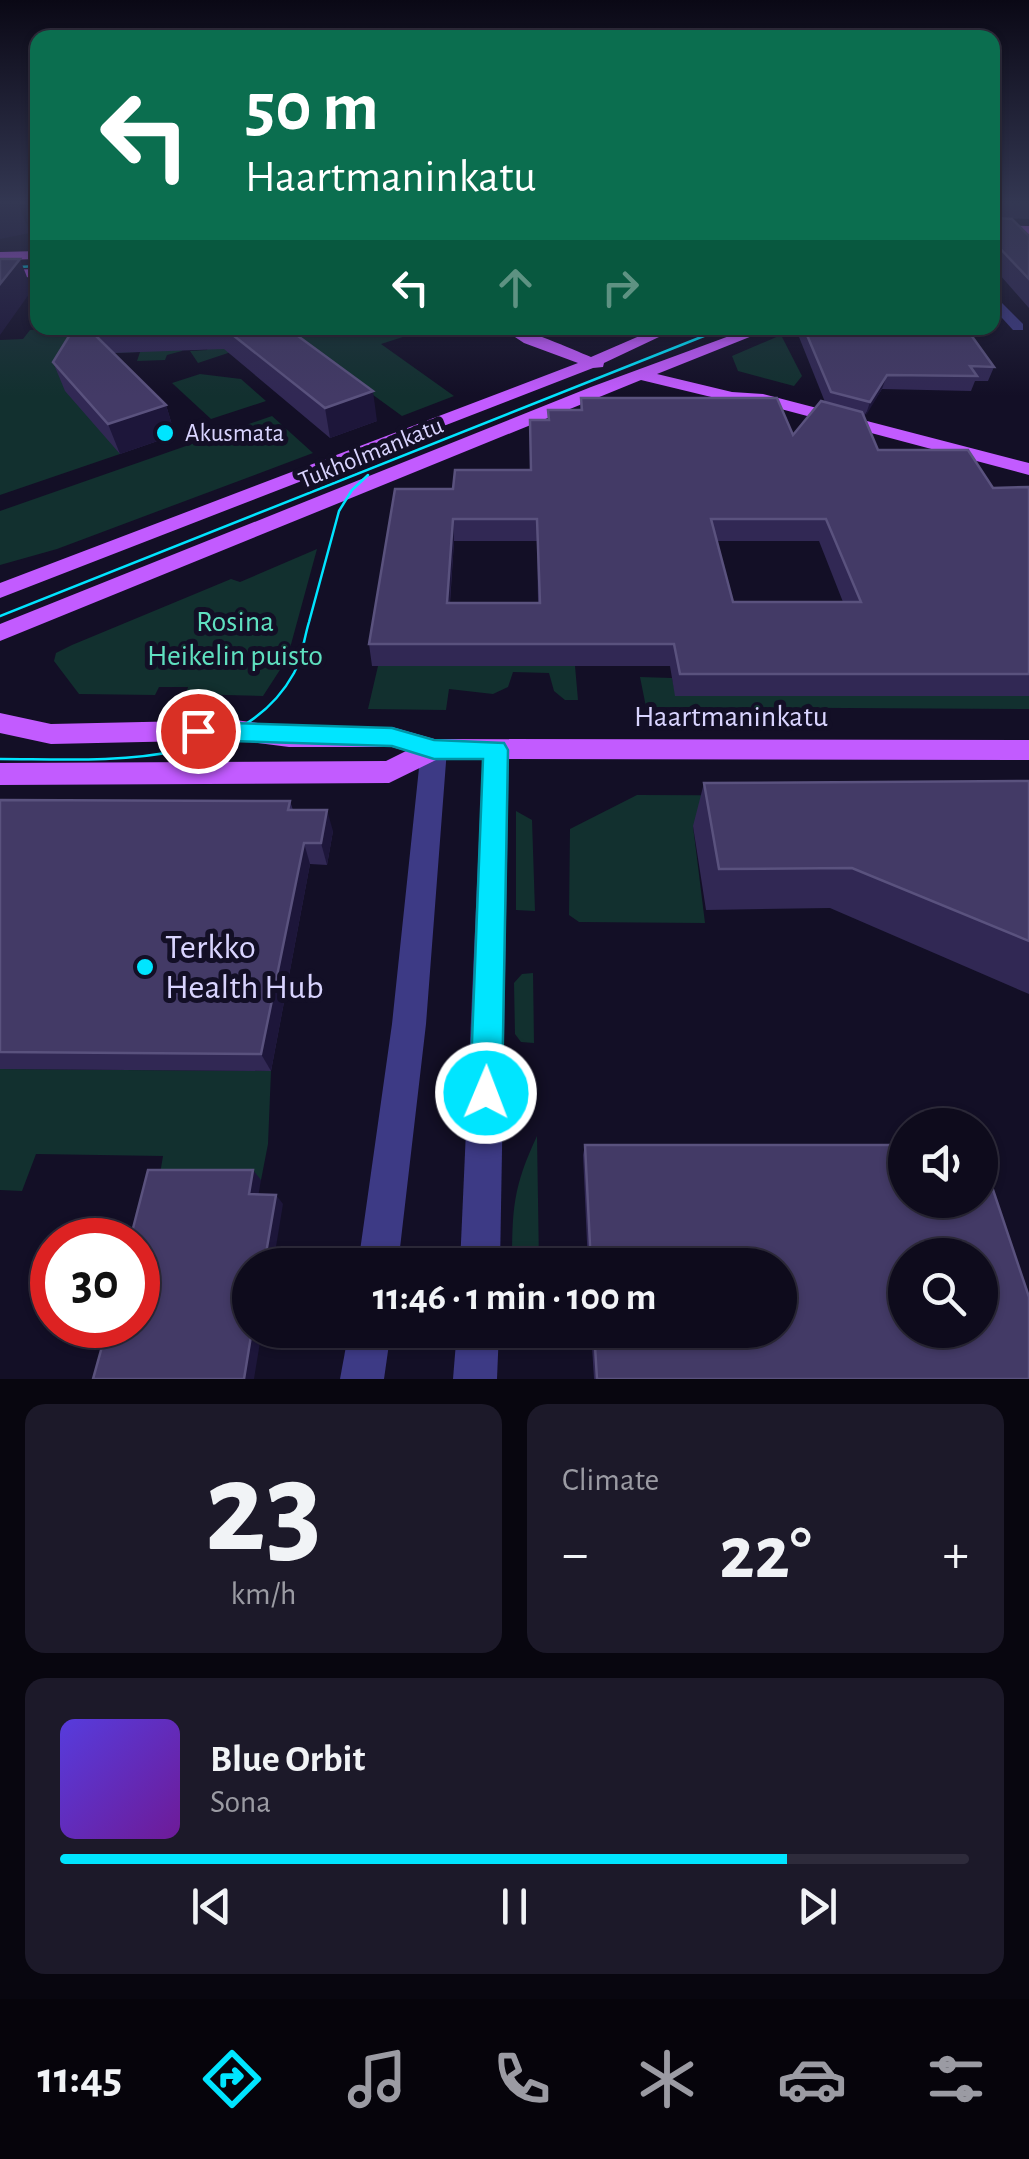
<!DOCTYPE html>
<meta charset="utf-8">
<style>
:root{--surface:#0e0b1c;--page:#1c1929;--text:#f1f3f6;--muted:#9b9ba3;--line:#2e2b3b;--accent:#00e5ff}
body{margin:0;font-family:"Alegreya Sans",sans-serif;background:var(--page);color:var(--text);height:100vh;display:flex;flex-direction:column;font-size:38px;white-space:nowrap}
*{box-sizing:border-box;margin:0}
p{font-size:32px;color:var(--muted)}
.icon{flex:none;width:55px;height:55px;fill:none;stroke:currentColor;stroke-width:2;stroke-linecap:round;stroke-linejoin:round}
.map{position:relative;height:1379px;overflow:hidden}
.side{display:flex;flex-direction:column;gap:25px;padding:25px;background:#08060f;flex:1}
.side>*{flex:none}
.banner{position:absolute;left:30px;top:30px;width:970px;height:305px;border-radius:20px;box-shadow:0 2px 8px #0004,0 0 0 2px var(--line);background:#0b6e4f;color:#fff;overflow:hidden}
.controls{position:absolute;left:888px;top:1108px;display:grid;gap:20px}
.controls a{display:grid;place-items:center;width:110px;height:110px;border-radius:50%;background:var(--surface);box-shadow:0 2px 8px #0004,0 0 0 2px var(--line);font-size:50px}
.speed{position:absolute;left:30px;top:1218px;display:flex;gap:20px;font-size:50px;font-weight:700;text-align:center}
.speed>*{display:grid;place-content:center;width:130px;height:130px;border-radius:50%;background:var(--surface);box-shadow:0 2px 8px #0004,0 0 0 2px var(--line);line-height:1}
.speed .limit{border:15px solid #d22;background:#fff;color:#111}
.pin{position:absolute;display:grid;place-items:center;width:85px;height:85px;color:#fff;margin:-42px;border:5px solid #fff;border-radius:50%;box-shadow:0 2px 10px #0007}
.me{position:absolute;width:110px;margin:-55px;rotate:1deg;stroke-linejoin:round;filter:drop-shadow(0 0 8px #0008)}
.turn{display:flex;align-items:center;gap:35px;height:210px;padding:0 50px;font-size:45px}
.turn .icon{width:130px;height:130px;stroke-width:2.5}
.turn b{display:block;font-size:70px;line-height:85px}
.lanes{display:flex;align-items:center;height:95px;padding:0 50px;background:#0003;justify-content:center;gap:50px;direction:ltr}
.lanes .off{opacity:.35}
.big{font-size:75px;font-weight:700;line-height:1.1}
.side .tile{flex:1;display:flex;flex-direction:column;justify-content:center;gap:15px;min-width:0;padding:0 35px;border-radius:20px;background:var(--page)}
.side .dial{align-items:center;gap:0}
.dial b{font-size:130px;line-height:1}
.song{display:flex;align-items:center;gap:30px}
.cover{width:120px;height:120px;border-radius:15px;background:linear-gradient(135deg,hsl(250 70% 55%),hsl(280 70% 35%))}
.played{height:10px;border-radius:5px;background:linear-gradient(90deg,var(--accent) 80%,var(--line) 80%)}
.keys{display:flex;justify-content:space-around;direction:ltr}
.heat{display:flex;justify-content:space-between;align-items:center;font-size:55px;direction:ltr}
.side .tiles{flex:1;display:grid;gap:25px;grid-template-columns:1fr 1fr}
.tile:last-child{grid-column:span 2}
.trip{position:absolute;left:232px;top:1248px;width:565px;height:100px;border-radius:50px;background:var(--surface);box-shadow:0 2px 8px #0004,0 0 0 2px var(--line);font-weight:700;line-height:100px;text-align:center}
.dock{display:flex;height:160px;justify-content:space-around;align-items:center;background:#06040b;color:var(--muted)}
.dock .icon{width:70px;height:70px}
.dock .current{color:var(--accent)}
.dock b{font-size:45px;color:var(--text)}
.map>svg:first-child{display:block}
</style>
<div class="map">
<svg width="1029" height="1379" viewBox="0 0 1029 1379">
<rect width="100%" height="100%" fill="#130f26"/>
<g fill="#12302f">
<path d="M 79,328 L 431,328 L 381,344 L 454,396 L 402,416 L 318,355 L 234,351 L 198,363 L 190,351 L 207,350 L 209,346 L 184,346 L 182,351 L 167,355 L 165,360 L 137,361 L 140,352 L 86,354 L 120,454 L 0,495 L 0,340 L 23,339 L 30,330 Z"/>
<path d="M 781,335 L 802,376 L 794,386 L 738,371 L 732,356 Z"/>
<path d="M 200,374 L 241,379 L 266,401 L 211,419 L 172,383 Z"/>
<path d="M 272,416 L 313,453 L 57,549 L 0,565 L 0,511 Z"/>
<path d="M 317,549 L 287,659 L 263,696 L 186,694 L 188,687 L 159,687 L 155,695 L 79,694 L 54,661 L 56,653 L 72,645 L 231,579 L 240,582 Z"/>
<path d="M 378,666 L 575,666 L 578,700 L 565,700 L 554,691 L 549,673 L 513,672 L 508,687 L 493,694 L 449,689 L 446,710 L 368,709 Z"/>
<path d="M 640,677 L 672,678 L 676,696 L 1029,696 L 1029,709 L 646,707 Z"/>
<path d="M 637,795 L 969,796 L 693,826 L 705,923 L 579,922 L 569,915 L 570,829 Z"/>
<path d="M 516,811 L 532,820 L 535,911 L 516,910 Z"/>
<path d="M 533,973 L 534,1043 L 521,1042 L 515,1034 L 514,983 L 522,974 Z"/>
<path d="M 0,1069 L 271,1071 L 268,1144 L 261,1180 L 159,1180 L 163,1156 L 36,1154 L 22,1191 L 0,1190 Z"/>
<path d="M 537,1136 L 539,1265 L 512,1265 C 512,1209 513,1187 537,1136 Z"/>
</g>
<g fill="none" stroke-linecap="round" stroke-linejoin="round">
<g fill="#3d3a85" fill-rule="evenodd">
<path d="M 992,293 L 1023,324 L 1023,330 L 1013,330 L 992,307 Z"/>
<path d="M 434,739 L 443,742 L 447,749 L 426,1024 L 398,1265 L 358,1265 L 392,1024 L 421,749 L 425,742 Z"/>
<path d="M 496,740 L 505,743 L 509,750 L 500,1265 L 460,1265 L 483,750 L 487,743 Z"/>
<path d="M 349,1330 L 391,1330 L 384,1379 L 340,1379 Z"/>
<path d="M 457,1330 L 499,1330 L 497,1379 L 453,1379 Z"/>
</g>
<g fill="#c25bff" fill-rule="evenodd">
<path d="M 992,225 L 1029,226 L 1029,234 L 992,233 Z"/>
<path d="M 38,251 L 38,259 L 0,260 L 0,252 Z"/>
<path d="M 38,269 L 38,277 L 0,278 L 0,270 Z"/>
<path d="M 508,328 C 526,328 571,349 591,357 L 658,328 L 678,328 L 604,363 L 603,367 L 593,368 L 0,598 L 0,583 L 578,363 L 524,343 L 509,333 Z"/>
<path d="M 751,328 L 772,328 L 657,374 L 732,392 L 763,394 L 1029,463 L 1029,475 L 762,404 L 732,402 L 641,380 L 0,641 L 0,624 L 591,387 Z"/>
<path d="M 0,713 L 51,724 L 235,720 L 289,727 L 392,727 L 434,739 L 1029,740 L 1029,760 L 438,759 L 389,783 L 0,785 L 0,763 L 386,761 L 406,751 L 392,747 L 289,747 L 235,740 L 51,744 L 0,733 Z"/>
</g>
<g stroke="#00e5ff" stroke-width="2.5">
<path d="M 0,268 L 38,266"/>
<path d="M 0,616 L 724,328"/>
<path d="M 0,759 C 96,759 239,773 294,673 C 302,659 304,638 309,622 C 319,585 329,548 339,511 L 352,490 L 368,475"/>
</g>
</g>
<g fill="#312854" fill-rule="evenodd">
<path d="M 992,203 L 1029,203 L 1029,219 L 998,218 L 1029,236 L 1029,308 L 992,266 Z"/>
<path d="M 74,328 L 292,328 L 291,331 L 377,421 L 330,438 L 224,349 L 114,353 L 166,405 L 175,435 L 120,454 L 65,391 L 53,362 Z"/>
<path d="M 798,328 L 966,328 L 994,367 L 988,381 L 975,381 L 971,391 L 882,389 L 864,416 L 878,450 L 993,488 L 1029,487 L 1029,696 L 675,696 L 670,666 L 372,666 L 369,644 L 453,489 L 530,470 L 548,420 L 580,410 L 581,398 L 793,435 L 825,402 L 797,332 ZM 454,541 L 537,541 L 538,603 L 450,603 ZM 717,541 L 819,541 L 843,602 L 733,602 Z"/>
<path d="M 1029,781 L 1029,994 L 830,908 L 706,910 L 693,826 L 704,783 Z"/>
<path d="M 0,800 L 290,801 L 293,810 L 333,831 L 327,865 L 310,864 L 271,1071 L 0,1069 Z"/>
<path d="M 585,1145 L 1029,1379 L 594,1379 L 591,1330 L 780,1330 L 780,1265 L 588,1265 L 583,1155 Z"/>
</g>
<g fill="#1d163a">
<path d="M 0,203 L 18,203 L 30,233 L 0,239 Z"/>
<path d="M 20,259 L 32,290 L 0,335 L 0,284 Z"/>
<path d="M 887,375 L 882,389 L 865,417 L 870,402 Z"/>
<path d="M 373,391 L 377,421 L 330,438 L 325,408 Z"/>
<path d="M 166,405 L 175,435 L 120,454 L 108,424 Z"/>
<path d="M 453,519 L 454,541 L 448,625 L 447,603 Z"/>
<path d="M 327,810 L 333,831 L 327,865 L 321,843 Z"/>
<path d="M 304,843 L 310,864 L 271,1071 L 261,1054 Z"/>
<path d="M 253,1170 L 261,1180 L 257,1203 L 249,1194 Z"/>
<path d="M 276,1195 L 283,1204 L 273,1265 L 264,1265 Z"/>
<path d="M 252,1330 L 262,1330 L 254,1379 L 244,1379 Z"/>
</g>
<g fill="#433a66" stroke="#5a527e" stroke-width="2.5" fill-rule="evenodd">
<path d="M 992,203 L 997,204 L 996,218 L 1012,219 L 1029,236 L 1029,279 L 992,240 Z"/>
<path d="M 0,259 L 20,259 L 0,284 Z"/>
<path d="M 74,328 L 88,328 L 166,405 L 108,424 L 53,362 Z"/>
<path d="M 224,328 L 287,328 L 373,391 L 325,408 Z"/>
<path d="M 804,328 L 966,328 L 994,367 L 970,366 L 977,376 L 887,375 L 870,402 L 831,392 Z"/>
<path d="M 581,398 L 777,398 L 793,435 L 821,401 L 862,412 L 878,450 L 968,450 L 993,488 L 1029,487 L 1029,674 L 680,674 L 674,644 L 369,644 L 395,489 L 453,489 L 455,470 L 531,470 L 530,420 L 549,420 L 548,410 L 582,410 ZM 453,519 L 537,519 L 540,603 L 447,603 ZM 711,519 L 826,519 L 861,602 L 733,602 Z"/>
<path d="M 1029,781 L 1029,941 L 852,868 L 719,869 L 704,783 Z"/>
<path d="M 0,800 L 290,801 L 288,810 L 327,810 L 321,843 L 304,843 L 261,1054 L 0,1052 Z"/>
<path d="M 585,1145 L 905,1145 L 905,1200 L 980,1200 L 980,1151 L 1029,1297 L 1029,1379 L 597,1379 L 594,1330 L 780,1330 L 780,1265 L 591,1265 ZM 905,1255 L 980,1255 L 980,1330 L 905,1330 Z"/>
<path d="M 148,1170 L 253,1170 L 249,1194 L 276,1195 L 264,1265 L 250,1265 L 250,1330 L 252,1330 L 244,1379 L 93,1379 L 108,1325 L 138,1325 L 138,1240 L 130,1240 Z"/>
</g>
<linearGradient id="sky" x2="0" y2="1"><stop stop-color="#0a0815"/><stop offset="0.51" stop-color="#333752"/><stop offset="1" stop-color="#333752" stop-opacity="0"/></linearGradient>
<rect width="1029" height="396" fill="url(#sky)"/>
<path fill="#00e5ff" stroke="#0095a6" stroke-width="2.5" d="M 198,722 L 392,728 L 434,740 L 504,743 L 508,750 L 502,1093 L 498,1105 L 486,1109 L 474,1105 L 470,1093 L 483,759 L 434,759 L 392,746 L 198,740 L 186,731 Z"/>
<g fill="#00e5ff" stroke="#130f26" stroke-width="4">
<circle cx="165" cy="433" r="10"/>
<circle cx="145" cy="967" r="10"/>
</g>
<g text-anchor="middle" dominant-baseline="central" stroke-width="10" stroke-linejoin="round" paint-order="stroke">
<g font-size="25" fill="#d9d4ff" stroke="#130f26" text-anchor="start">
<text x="185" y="433">Akusmata</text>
</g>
<g font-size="25" fill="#d9d4ff" stroke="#130f26">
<text transform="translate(371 453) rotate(-22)">Tukholmankatu</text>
</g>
<g font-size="30" fill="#5fe0c0" stroke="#130f26">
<text x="235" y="622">Rosina<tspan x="235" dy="34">Heikelin puisto</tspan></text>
</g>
<g font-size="30" fill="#d9d4ff" stroke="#130f26">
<text x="731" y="717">Haartmaninkatu</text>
</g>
<g font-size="35" fill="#d9d4ff" stroke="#130f26" text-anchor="start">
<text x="165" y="947">Terkko<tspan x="165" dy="40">Health Hub</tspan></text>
</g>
</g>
</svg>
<div class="controls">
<a><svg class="icon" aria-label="sound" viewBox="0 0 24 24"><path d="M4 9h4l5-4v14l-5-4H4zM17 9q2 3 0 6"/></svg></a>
<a><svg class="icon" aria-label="search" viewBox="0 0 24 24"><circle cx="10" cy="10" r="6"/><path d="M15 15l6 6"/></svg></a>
</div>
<div class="speed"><div class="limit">30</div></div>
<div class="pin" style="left:198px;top:731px;background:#d93025"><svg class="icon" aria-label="arrive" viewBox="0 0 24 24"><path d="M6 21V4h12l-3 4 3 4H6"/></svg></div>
<svg class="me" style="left:486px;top:1093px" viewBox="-20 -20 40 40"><circle r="17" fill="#00e5ff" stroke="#fff" stroke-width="3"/><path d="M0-11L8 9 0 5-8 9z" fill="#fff"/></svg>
<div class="trip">11:46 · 1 min · 100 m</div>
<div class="banner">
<div class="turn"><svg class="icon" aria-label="left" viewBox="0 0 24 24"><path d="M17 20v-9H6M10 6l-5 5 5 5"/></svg><div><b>50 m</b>Haartmaninkatu</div></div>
<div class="lanes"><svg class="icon" aria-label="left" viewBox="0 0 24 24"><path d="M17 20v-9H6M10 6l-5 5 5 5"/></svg><svg class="icon off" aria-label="ahead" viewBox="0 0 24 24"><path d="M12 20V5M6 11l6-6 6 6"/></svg><svg class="icon off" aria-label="right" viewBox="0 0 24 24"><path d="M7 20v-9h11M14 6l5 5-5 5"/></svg></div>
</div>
</div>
<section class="side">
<div class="tiles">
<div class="tile dial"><b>23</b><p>km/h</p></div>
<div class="tile"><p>Climate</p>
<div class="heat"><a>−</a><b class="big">22°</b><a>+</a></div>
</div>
<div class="tile">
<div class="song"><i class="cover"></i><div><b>Blue Orbit</b><p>Sona</p></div></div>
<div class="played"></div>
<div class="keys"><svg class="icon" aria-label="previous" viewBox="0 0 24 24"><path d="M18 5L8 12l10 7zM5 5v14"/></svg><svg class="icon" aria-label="pause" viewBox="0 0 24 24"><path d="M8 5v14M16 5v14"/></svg><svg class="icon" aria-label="next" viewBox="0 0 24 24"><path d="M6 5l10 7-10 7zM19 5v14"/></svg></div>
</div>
</div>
</section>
<nav class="dock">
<b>11:45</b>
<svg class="icon current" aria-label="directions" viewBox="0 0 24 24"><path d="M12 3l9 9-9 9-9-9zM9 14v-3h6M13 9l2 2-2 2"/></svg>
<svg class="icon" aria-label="music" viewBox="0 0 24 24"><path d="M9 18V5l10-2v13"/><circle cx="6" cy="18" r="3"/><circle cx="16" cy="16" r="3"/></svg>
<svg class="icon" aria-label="phone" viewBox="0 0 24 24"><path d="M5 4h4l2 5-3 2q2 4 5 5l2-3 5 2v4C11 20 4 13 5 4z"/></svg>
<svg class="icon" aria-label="climate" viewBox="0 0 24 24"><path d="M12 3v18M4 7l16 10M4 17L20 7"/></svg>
<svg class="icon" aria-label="car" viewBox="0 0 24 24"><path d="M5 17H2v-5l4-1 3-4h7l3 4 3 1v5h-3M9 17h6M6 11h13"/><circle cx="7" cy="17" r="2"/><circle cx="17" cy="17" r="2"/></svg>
<svg class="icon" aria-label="filters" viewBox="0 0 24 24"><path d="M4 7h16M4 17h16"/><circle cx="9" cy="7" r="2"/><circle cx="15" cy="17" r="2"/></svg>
</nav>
